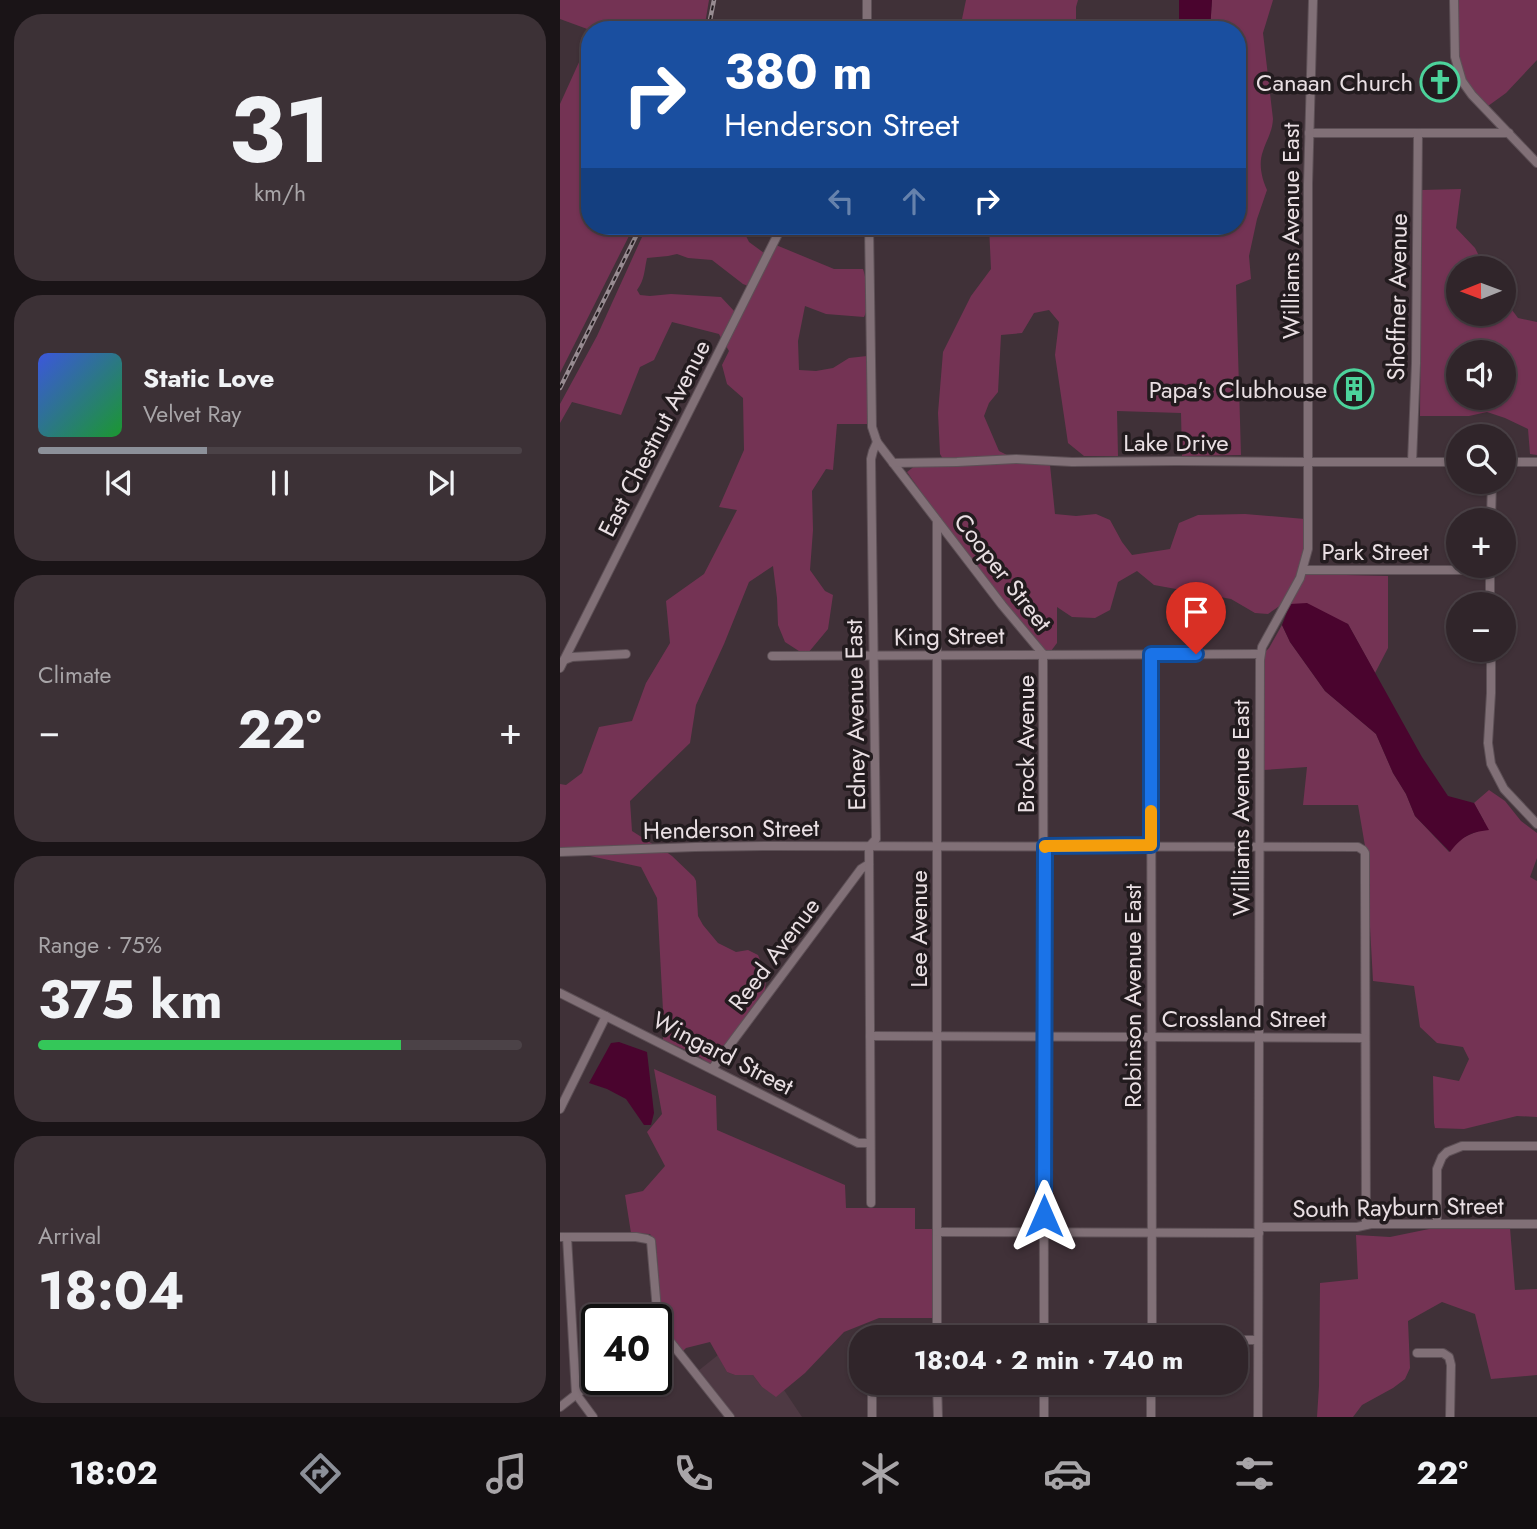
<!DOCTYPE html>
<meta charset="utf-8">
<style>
:root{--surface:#30252a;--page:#3c3136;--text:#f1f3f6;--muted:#a8a5a8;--line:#4b4247;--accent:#8c9099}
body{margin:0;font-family:Jost,sans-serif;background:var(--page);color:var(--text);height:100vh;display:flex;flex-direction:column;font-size:26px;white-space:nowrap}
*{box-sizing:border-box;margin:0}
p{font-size:23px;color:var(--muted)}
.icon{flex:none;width:38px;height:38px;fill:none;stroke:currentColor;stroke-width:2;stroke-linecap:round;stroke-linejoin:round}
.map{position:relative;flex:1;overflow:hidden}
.details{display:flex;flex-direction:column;gap:14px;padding:14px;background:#1a1417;width:560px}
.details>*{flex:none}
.guide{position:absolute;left:21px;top:21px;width:665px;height:214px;border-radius:28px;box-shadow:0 2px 5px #0004,0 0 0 2px var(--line);background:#1a4fa0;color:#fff;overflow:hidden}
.needle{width:46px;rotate:269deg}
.fabs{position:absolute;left:886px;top:256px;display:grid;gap:14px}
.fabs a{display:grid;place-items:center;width:70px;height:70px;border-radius:50%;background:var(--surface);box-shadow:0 2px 5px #0004,0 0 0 2px var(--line);font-size:35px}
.speed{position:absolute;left:21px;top:1304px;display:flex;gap:14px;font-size:35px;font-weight:700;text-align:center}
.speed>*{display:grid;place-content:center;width:91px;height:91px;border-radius:50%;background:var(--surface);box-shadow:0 2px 5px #0004,0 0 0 2px var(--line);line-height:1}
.speed .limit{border:4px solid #111;border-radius:10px;background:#fff;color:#111}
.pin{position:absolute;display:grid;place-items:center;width:60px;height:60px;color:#fff;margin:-72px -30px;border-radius:50% 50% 50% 0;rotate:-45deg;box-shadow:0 0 7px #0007}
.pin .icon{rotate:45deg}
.me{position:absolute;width:77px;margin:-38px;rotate:0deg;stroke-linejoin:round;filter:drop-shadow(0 0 5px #0008)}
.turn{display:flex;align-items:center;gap:24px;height:147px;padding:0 28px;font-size:32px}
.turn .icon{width:91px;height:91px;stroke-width:2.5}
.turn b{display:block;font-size:49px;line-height:60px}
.lanes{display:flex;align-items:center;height:66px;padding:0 28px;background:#0003;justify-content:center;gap:35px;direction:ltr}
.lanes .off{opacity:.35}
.big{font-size:52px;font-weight:700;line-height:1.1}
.details .card{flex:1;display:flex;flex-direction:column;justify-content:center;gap:10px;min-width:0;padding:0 24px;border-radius:28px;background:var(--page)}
.details .dial{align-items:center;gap:0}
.dial b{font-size:91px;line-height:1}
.song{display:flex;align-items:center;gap:21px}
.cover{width:84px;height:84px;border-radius:10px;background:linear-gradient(135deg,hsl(230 70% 55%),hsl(130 70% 35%))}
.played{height:7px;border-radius:4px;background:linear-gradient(90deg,var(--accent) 35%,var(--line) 35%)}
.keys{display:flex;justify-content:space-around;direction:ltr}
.heat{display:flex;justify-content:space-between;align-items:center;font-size:38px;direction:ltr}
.charge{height:10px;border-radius:5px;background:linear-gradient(90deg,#34c759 75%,var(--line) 0)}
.trip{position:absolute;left:289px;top:1325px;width:399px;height:70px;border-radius:28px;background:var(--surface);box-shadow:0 2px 5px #0004,0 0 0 2px var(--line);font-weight:700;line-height:70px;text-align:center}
.tab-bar{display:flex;height:112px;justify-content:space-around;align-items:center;background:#130f11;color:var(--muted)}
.tab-bar .icon{width:49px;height:49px}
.tab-bar .on{color:var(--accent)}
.tab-bar b{font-size:32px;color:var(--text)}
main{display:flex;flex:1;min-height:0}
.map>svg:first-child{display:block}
</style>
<main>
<section class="details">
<div class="card dial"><b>31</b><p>km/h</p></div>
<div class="card">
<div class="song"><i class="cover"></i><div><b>Static Love</b><p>Velvet Ray</p></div></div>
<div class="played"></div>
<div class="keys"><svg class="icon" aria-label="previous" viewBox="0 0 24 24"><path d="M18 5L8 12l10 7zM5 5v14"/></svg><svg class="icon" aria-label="pause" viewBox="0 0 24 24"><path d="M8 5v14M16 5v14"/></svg><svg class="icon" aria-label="next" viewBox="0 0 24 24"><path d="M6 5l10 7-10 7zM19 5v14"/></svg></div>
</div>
<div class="card"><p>Climate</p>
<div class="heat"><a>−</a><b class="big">22°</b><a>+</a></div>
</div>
<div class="card"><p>Range · 75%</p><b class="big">375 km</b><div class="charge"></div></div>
<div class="card"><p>Arrival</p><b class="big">18:04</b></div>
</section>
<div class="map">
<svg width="977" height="1417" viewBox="0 0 977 1417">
<rect width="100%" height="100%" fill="#403138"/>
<path fill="#4e3943" d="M 158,1355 L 167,1372 L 175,1375 L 193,1375 L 202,1387 L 216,1396 L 224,1390 L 242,1417 L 175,1417 L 138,1371 Z"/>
<g fill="#743354" fill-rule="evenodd">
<path d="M 0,0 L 149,0 L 144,30 L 30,30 L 0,19 Z"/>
<path d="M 406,0 L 518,0 L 516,7 L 516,30 L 402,30 L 402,19 Z"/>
<path d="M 652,0 L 713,0 L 703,33 L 713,119 C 712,133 707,139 703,151 C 698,164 702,179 707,190 L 697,219 L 689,256 L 691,279 L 676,285 L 681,455 L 622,456 L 621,413 L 557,411 L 558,456 L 524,456 L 508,443 L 495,355 L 499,322 L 489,310 L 474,313 L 462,333 L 441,335 L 438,392 L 429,403 L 424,416 L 439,451 L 449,456 L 383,459 L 380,454 L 378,413 L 383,352 L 411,296 L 431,269 L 429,226 L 677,226 L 677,30 L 650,30 Z"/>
<path d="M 898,0 L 977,0 L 977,60 L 946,93 L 928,106 C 920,98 911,90 906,79 C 894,56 898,26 898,0 Z"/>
<path d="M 30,38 L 30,226 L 74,226 L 0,373 L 0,104 Z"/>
<path d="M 901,189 L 896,228 L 915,248 L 925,268 L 898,268 L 898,313 L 943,313 L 943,298 L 958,318 L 977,322 L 977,455 L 970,454 L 968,429 L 945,418 L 927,412 L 909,416 L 860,416 L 862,190 ZM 898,352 L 943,352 L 943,397 L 898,397 Z"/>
<path d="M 87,226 L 181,226 L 189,242 L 204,253 L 188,286 L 183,284 L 152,260 L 128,258 L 117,254 L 108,256 L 87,258 C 84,271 85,279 77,290 L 80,295 L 90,296 L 111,294 L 161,297 L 175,312 L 161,338 L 159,334 L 112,322 L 94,360 L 80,367 L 61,415 L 12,402 L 0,423 L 0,404 L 37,336 Z"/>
<path d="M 216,245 L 274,269 L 303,269 C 307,281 310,306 304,317 L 266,314 L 245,306 L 238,341 L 239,370 L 256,371 L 273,368 L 289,358 L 307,356 L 308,424 L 277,424 L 273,470 L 266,469 L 252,491 L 253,530 L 250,570 L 265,591 L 273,595 L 268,629 L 248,653 L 242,653 L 225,642 L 218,625 L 217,598 L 213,566 L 189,582 L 164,644 L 136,705 L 130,743 L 70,801 L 72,831 L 94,845 L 0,849 L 0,784 L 6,785 L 22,773 L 39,727 L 72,721 L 86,683 L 110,643 L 106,601 L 144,574 L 177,510 L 159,507 L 184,450 L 183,398 L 167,384 L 162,365 L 169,351 L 166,346 Z"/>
<path d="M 456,463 L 490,465 L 495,514 L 516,516 L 536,514 L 550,520 L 562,542 L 572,555 L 610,549 L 619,523 L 638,515 L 685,514 L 745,519 L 744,549 L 739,570 L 721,605 L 708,614 L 695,613 L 671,599 L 594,585 L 577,571 L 558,582 L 550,610 L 535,618 L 512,617 L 497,607 L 497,643 L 491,651 L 485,651 C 437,593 390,534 347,472 L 356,465 Z"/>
<path d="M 745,574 L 828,576 L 828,648 L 815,673 L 788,624 L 730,604 Z"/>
<path d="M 722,625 L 730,642 L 765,691 L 816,734 L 833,773 L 846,794 L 855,816 L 889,852 L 900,839 L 918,831 L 924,821 L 914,803 L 929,790 L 945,801 L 961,821 L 977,833 L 977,858 L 970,877 L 977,881 L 977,1117 L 957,1116 L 904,1129 L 875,1128 L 874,1123 L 873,1076 L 899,1081 L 909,1059 L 903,1047 L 877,1043 L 860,1027 L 854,986 L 813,981 L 809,909 L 808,850 L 805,846 L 798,805 L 743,805 L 747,767 L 703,770 L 704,653 L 709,648 Z"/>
<path d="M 105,851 L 112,856 L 134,877 L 136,881 L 138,916 L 143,925 L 158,943 L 176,952 L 188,950 L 198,955 L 206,974 L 205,993 L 151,1065 L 137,1055 L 103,1040 L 104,1029 L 97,898 L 81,867 L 21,854 Z"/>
<path d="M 94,1069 L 156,1096 L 157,1130 L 285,1185 L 286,1208 L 355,1208 L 355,1229 L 374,1229 L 374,1318 L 319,1318 L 284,1332 L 245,1373 L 216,1397 L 202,1387 L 193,1375 L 175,1375 L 167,1372 L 150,1342 L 126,1348 L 122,1352 L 104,1328 L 102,1321 L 96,1243 L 90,1234 L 71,1233 L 65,1195 L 83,1191 L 105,1166 L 87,1132 L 102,1114 Z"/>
<path d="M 950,1228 L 955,1290 L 977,1289 L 977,1375 L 931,1379 L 915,1314 L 882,1302 L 848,1321 L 850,1368 L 845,1379 L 833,1388 L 802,1405 L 793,1417 L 757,1417 L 759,1386 L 760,1283 L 798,1279 L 796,1235 L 830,1237 L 869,1229 Z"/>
</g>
<g fill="#4a042e">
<path d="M 619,0 L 652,0 L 650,30 L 619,30 Z"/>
<path d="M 747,603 L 788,624 L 862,757 L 888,796 L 914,803 L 929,830 C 909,832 902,837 890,852 L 855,816 L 846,794 L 833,773 L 816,734 L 765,691 L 730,642 L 722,625 L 730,604 Z"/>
<path d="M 59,1042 L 87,1052 L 94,1113 L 91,1125 L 84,1125 L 66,1099 L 47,1089 L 29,1083 L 51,1043 Z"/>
</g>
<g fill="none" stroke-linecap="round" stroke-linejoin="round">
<g stroke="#5d5056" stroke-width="10">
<g id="minor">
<path d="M 307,0 L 307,30"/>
<path d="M 894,0 L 895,57 L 902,81 L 912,95 L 977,163"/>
<path d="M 749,133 L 949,133"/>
<path d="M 309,226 L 312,427 L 317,442 L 442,605 L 483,654"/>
<path d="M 852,462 L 856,363 L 858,133"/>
<path d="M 943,462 L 977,462"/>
<path d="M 333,463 L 397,462 L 456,459 L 512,462 L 616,461 L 748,462 L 898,462"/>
<path d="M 931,520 L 932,481"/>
<path d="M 377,521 L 377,1337"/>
<path d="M 743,570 L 930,570"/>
<path d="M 930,604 L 930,565"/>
<path d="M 931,649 L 931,693 L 928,743 L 931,764 L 944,789 L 977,824"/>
<path d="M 483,654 L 484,1337"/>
<path d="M 591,654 L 592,1337"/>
<path d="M 212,656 L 700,654"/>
<path d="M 4,660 L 12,657 L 66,654"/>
<path d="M 0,668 L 222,226"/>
<path d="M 0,852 L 135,847 L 208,846 L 798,847 L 803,850 L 805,853 L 805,883 L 806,1225"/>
<path d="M 0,993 L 298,1143 L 310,1143"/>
<path d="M 310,1036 L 805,1038"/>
<path d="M 152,1069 L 301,869 L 309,864"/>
<path d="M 0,1109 L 46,1016"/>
<path d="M 311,1203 L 309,847 L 316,839 L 311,459 L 313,451 L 317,442"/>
<path d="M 877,1224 L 877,1169 L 882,1157 L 887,1152 L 902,1146 L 977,1146"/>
<path d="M 699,1227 L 797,1227 L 811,1224 L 977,1224"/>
<path d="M 377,1232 L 699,1233"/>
<path d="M 0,1237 L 76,1237 L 87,1239 L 91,1241 L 98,1322 L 101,1330 L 170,1417"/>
<path d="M 7,1237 L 16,1394 L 33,1417"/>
<path d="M 676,1340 L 698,1340"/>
<path d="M 857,1353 L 883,1353 L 889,1357 L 891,1365 L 890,1417"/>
<path d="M 312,1382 L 312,1417"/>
<path d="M 377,1382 L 378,1417"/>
<path d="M 0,1407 L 37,1378"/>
<path d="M 484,1417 L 484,1382"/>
<path d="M 591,1417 L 591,1382"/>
<path d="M 698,1417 L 700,660 L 702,647 L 740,578 L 748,549 L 748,184 L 753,0"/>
</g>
</g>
<use href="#minor" stroke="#817077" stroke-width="8"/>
<g stroke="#978b91" stroke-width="4.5">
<g id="rail">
<path d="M 148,30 L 154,0"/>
<path d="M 0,388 L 81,226"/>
</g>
</g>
<use href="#rail" stroke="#221b1e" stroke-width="2" stroke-dasharray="5" stroke-linecap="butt"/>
</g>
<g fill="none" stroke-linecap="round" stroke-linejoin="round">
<g stroke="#114b97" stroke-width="18">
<path id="route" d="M 484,1216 L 485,846 L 591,845 L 591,654 L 636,654"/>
</g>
<use href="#route" stroke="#1a73e8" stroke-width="12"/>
<path stroke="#f59e0b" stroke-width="12" d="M 485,847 L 485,846 L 591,845 L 591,811"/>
</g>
<defs>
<g id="church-ring" transform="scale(2.0125)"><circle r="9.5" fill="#221b1e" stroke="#4cd39b" stroke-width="1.5"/><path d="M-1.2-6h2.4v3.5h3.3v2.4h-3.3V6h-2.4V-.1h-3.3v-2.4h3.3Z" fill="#4cd39b"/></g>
<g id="building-ring" transform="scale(2.0125)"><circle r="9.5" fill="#221b1e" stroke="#4cd39b" stroke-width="1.5"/><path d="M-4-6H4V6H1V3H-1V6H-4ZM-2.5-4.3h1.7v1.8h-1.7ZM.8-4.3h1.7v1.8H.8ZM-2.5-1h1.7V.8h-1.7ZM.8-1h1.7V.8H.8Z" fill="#4cd39b"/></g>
</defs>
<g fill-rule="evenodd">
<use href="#church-ring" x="880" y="82"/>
<use href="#building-ring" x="794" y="389"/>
</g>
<g text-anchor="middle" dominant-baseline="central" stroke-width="7" stroke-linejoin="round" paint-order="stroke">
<g font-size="24" fill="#e9dfe3" stroke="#221b1e" text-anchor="end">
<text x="853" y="82">Canaan Church</text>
<text x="767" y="389">Papa's Clubhouse</text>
</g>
<g font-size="24" fill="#e9dfe3" stroke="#221b1e">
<text transform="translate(730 231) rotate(-90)">Williams Avenue East</text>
<text transform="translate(837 297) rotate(-89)">Shoffner Avenue</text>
<text transform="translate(94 438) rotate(-63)">East Chestnut Avenue</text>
<text x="616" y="442">Lake Drive</text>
<text x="815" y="551">Park Street</text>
<text transform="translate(443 572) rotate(52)">Cooper Street</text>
<text transform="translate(389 636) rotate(-1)">King Street</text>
<text transform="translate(295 715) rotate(-91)">Edney Avenue East</text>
<text transform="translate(465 744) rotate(-90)">Brock Avenue</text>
<text transform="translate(680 808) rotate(-90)">Williams Avenue East</text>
<text transform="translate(171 829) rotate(-1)">Henderson Street</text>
<text transform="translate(358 929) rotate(-90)">Lee Avenue</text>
<text transform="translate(214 954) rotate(-53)">Reed Avenue</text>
<text transform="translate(572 996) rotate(-90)">Robinson Avenue East</text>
<text x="684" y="1018">Crossland Street</text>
<text transform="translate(163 1053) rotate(27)">Wingard Street</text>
<text transform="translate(838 1207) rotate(-1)">South Rayburn Street</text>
</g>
</g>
</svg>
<div class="fabs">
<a><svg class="needle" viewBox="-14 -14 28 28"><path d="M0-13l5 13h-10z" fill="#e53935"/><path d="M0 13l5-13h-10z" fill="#a8a5a8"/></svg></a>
<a><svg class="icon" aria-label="sound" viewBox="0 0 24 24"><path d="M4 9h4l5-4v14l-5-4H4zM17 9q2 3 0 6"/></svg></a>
<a><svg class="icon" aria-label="search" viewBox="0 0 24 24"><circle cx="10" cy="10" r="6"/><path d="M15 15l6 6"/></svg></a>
<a>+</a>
<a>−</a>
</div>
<div class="speed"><div class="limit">40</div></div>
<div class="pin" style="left:636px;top:654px;background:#d93025"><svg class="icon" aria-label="arrive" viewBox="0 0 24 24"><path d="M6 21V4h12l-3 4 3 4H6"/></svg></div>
<svg class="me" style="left:484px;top:1216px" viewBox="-20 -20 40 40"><path d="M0-17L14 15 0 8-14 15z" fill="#1a73e8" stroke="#fff" stroke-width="4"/></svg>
<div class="trip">18:04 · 2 min · 740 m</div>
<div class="guide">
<div class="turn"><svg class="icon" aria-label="right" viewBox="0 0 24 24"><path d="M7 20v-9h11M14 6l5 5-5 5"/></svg><div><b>380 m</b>Henderson Street</div></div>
<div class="lanes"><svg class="icon off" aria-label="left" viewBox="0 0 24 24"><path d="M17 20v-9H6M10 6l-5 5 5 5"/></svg><svg class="icon off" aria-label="ahead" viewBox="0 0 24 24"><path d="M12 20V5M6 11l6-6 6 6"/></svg><svg class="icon" aria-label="right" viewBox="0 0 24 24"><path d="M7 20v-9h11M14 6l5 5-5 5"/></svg></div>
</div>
</div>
</main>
<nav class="tab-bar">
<b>18:02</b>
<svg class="icon on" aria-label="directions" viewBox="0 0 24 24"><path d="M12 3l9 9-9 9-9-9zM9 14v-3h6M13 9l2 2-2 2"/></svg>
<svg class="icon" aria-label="music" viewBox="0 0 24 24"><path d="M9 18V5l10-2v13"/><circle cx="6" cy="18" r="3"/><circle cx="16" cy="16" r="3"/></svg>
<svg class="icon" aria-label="phone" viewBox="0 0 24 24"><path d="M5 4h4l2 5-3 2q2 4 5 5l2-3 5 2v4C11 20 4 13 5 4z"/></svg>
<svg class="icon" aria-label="climate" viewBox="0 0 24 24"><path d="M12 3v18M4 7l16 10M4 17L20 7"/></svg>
<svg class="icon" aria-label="car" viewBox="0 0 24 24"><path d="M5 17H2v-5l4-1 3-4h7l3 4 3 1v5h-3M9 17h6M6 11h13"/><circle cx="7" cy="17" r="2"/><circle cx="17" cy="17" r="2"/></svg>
<svg class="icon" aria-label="filters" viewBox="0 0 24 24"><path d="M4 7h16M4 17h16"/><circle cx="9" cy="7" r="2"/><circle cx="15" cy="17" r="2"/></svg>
<b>22°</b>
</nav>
